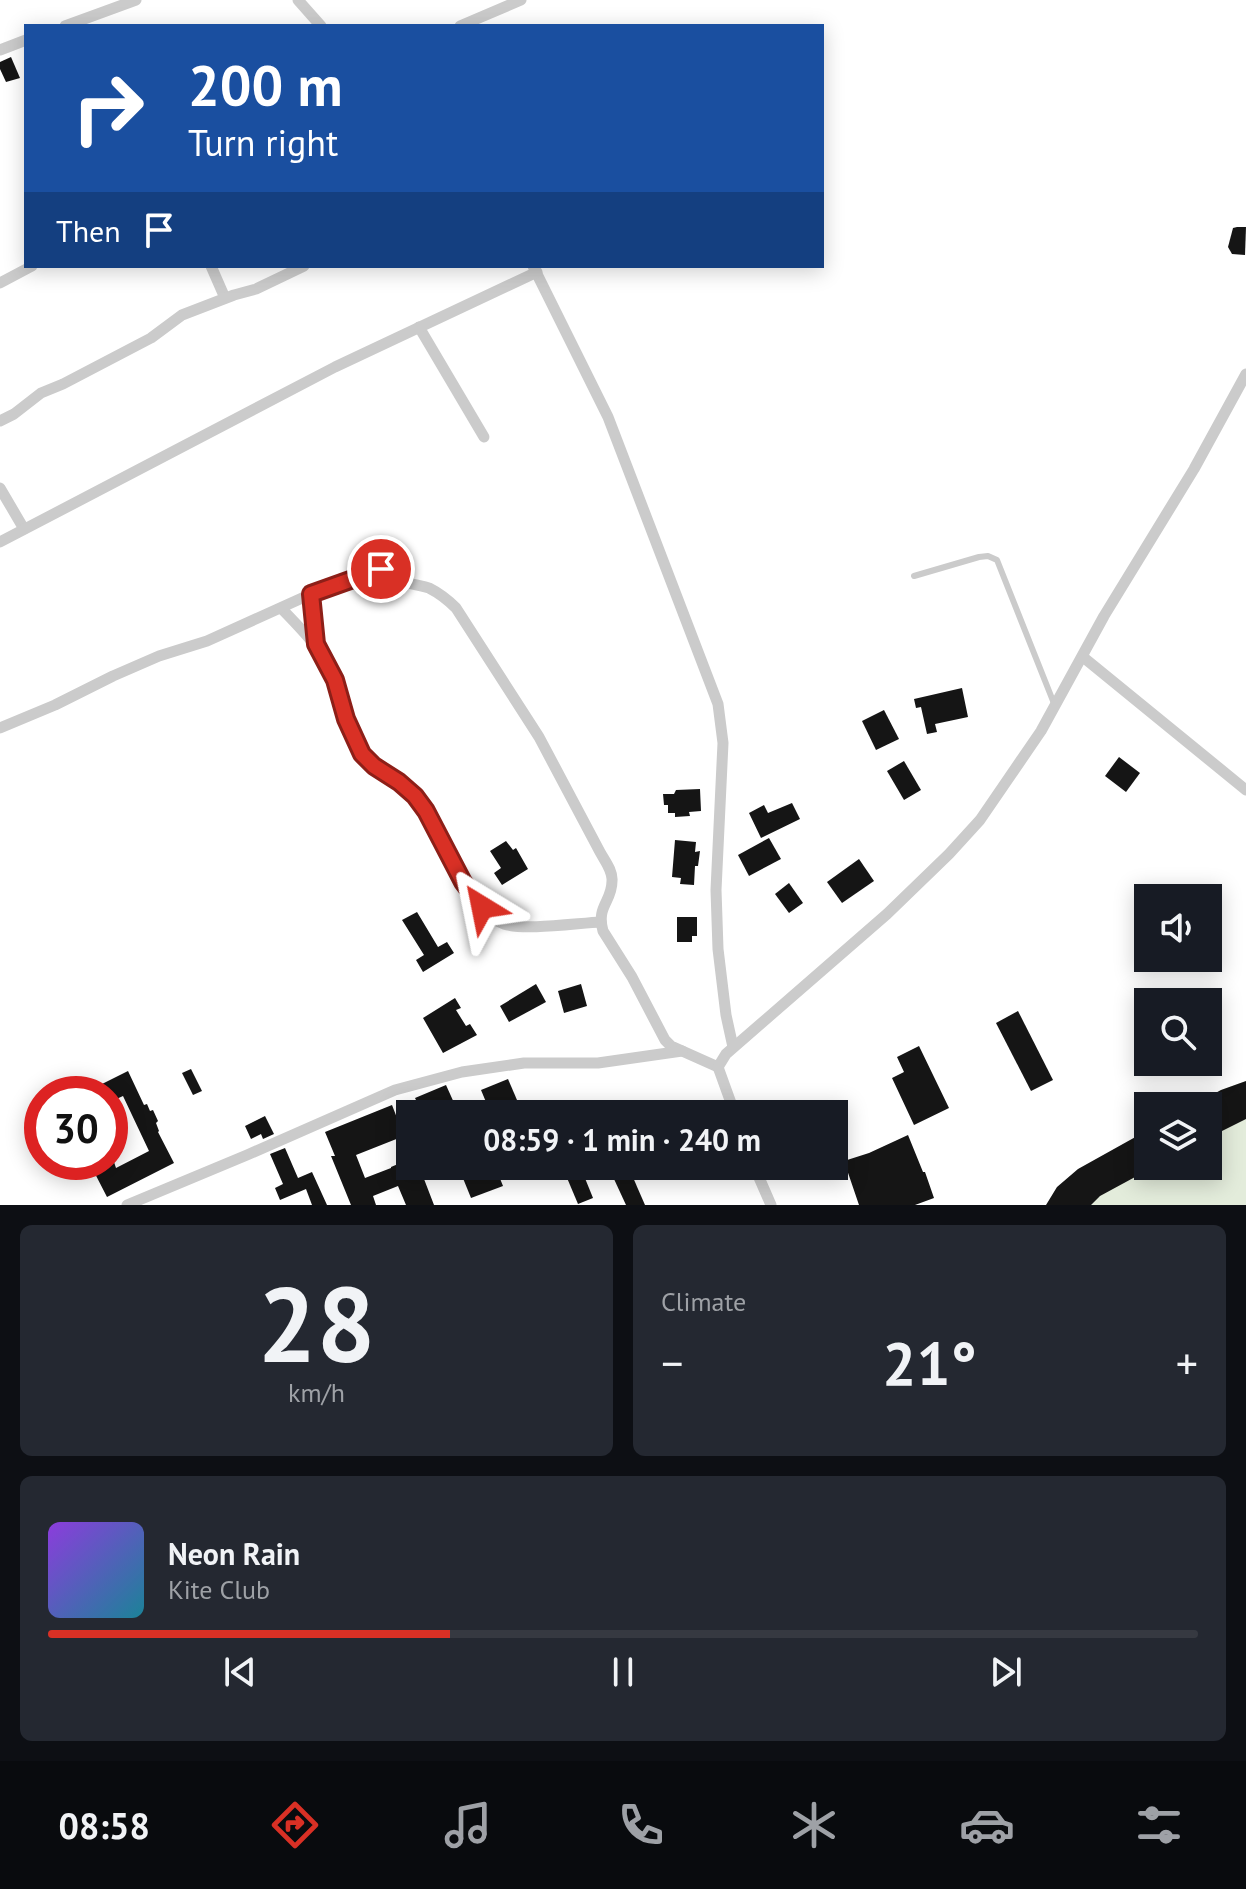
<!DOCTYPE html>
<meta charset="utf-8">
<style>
:root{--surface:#171b24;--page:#242831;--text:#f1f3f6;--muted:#9ea1a6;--line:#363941;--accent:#d93025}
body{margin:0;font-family:"PT Sans",sans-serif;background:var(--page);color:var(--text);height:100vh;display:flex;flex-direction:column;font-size:30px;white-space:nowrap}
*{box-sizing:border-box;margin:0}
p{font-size:26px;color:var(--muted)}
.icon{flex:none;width:44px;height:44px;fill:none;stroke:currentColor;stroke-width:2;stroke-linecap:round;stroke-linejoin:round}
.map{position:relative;height:1205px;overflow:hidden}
.drawer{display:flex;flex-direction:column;gap:20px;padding:20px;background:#0d0f14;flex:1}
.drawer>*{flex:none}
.banner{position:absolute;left:24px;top:24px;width:800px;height:244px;border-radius:0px;box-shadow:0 4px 20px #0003;background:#1a4fa0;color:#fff;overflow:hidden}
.buttons{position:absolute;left:1134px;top:884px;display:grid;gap:16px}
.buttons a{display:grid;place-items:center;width:88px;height:88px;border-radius:0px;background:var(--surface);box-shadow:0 4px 20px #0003;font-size:40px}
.speed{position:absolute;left:24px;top:1076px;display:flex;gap:16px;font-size:40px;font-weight:700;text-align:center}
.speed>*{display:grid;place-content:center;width:104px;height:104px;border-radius:50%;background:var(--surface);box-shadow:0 4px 20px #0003;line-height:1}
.speed .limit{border:12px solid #d22;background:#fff;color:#111}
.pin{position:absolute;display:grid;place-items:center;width:68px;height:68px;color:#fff;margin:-34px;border:4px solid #fff;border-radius:50%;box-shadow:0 2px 8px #0007}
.me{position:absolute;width:88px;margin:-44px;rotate:325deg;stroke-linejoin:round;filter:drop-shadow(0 0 6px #0008)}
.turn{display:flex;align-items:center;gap:28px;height:168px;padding:0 32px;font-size:36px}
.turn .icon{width:104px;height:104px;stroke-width:2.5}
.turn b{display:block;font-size:56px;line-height:68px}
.then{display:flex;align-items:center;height:76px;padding:0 32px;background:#0003;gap:16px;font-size:30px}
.big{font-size:60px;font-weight:600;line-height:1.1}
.drawer .tile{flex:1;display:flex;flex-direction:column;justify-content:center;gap:12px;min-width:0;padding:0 28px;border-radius:12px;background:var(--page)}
.drawer .dial{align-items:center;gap:0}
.dial b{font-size:104px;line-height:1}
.song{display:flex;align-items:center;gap:24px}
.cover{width:96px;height:96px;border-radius:12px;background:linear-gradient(135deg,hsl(270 70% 55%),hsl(190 70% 35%))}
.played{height:8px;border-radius:4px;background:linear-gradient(90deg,var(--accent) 35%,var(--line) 35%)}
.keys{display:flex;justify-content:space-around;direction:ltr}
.heat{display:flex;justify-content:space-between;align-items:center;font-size:44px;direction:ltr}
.drawer .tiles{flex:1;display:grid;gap:20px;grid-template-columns:1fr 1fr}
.tile:last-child{grid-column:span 2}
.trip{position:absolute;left:396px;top:1100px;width:452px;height:80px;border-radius:0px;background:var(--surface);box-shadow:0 4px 20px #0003;font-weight:600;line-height:80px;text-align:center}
.menu{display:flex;height:128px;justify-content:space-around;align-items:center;background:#090b0e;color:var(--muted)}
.menu .icon{width:56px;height:56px}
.menu .active{color:var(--accent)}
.menu b{font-size:36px;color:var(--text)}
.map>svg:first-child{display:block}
</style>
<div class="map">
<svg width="1246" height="1205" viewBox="0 0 1246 1205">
<rect width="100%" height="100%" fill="#fff"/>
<path fill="#e3ecdb" d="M 1246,1081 L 1246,1205 L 1046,1205 L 1148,1166 L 1208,1166 L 1208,1106 L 1192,1106 L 1221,1090 Z"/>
<g fill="#151515">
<path d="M 11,57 L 20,78 L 6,82 L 0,69 L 0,62 Z"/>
<path d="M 1237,227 L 1246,227 L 1245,255 L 1232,254 L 1228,247 L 1233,228 Z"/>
<path d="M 962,688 L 968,717 L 935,724 L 937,732 L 927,734 L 921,707 L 916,708 L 914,699 Z"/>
<path d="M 884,710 L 899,739 L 876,750 L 862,721 Z"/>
<path d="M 1119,757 L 1140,773 L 1126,792 L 1105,776 Z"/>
<path d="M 904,761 L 921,790 L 904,800 L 887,771 Z"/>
<path d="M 700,789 L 701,811 L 689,812 L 690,816 L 675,817 L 675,813 L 668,813 L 668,805 L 664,805 L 663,794 L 674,794 L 676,790 Z"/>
<path d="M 792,803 L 800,819 L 761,838 L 749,813 L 764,805 L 768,813 Z"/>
<path d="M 769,838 L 781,859 L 749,876 L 738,855 Z"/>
<path d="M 675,840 L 696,842 L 695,852 L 700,851 L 698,866 L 695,866 L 694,885 L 680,884 L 681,878 L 672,877 Z"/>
<path d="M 506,841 L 513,850 L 516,848 L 528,869 L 502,885 L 494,873 L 501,868 L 490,851 Z"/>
<path d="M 859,859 L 874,881 L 842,903 L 827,882 Z"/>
<path d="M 789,883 L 803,903 L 789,913 L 775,894 Z"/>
<path d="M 417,912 L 438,947 L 447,942 L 454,953 L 423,972 L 416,960 L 424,955 L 402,920 Z"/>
<path d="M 677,917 L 697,917 L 697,936 L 692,936 L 692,942 L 677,942 Z"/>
<path d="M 536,984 L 546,1002 L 509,1022 L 500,1006 Z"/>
<path d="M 581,984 L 587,1006 L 564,1013 L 558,991 Z"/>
<path d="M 455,998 L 461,1008 L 456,1010 L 466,1026 L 470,1024 L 477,1035 L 443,1053 L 423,1018 Z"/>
<path d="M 1018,1011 L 1053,1080 L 1031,1091 L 996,1023 Z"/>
<path d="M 919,1046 L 949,1108 L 914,1125 L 892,1078 L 904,1072 L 897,1057 Z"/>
<path d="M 191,1069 L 202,1091 L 193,1095 L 182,1073 Z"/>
<path d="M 128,1071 L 144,1105 L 147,1104 L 150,1111 L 153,1110 L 158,1121 L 156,1123 L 159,1131 L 158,1132 L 174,1163 L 107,1197 L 89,1162 L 114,1162 L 116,1168 L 149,1151 L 123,1096 L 110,1102 L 110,1094 L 82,1094 Z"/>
<path d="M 508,1079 L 523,1114 L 491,1114 L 481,1090 Z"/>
<path d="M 1246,1081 L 1246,1119 L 1208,1138 L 1208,1106 L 1192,1106 L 1221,1090 Z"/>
<path d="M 446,1085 L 455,1105 L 439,1113 L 437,1108 L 423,1114 L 415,1098 Z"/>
<path d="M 392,1105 L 404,1136 L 356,1155 L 365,1178 L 391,1168 L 391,1167 L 410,1159 L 410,1166 L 419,1166 L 434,1205 L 406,1205 L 398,1186 L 373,1196 L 376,1205 L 351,1205 L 331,1156 L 335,1156 L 325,1132 Z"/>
<path d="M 265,1116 L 274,1134 L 263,1139 L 261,1134 L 251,1139 L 245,1126 Z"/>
<path d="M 1148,1130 L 1148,1170 L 1100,1196 L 1091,1205 L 1046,1205 L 1057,1187 L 1078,1169 Z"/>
<path d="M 908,1135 L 923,1172 L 925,1172 L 934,1198 L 915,1205 L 859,1205 L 844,1161 L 869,1153 Z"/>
<path d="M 285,1148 L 298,1178 L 312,1172 L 327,1205 L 312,1205 L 306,1189 L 280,1200 L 275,1188 L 283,1184 L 270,1154 Z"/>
<path d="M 458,1166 L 495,1166 L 503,1186 L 471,1198 Z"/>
<path d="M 562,1166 L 580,1166 L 593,1198 L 578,1204 Z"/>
<path d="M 608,1166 L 628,1166 L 645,1205 L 626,1205 Z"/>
</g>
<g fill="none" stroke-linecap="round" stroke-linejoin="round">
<path stroke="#cbcbcb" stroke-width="6" d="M 914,576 L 979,557 L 988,556 L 997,560 L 1055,706"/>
<g stroke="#cbcbcb" stroke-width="11">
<path d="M 298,0 L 321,26"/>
<path d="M 65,26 L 136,0"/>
<path d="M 460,26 L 521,0"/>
<path d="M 0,50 L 26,40"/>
<path d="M 211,266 L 225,298"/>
<path d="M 533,266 L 608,417 L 718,704 L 723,743 L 716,890 L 718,949 L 726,1015 L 733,1047"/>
<path d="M 0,283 L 32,266"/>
<path d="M 419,327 L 484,437"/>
<path d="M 0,421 L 14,414 L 41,393 L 63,384 L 151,338 L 182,315 L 234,295 L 256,289 L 304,266"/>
<path d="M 0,488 L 24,529"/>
<path d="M 0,542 L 335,367 L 537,272"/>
<path d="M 311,594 L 316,643"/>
<path d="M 281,608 C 303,631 324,651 335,681 C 345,705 347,733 362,755 C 371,766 385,772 397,780 C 408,788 418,799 426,811 C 445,841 468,912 504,924 C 523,931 578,923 601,922"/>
<path d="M 1083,657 L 1246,790"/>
<path d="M 0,728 L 55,705 L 113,676 L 159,656 L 207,641 L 311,594 L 372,571 C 391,567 393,577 409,583 C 415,585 422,586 429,588 C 439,593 448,600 456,608 L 539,737 L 600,852 C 605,861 613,871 612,881 C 612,902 596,906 603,931 L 632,977 L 665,1040 L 671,1046 L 718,1067"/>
<path d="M 735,1114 L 718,1067 L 726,1054 L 887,914 L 949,854 L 980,820 L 1041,731 L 1104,616 L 1194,469 L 1246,374"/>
<path d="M 754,1166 L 771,1205"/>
<path d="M 127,1205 L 247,1155 L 395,1090 L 462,1072 L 524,1063 L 598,1063 L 682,1051"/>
</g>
</g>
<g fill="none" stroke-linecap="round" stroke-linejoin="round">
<g stroke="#8d1f18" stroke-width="20">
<path id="route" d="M 381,569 L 311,594 L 316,644 L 335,680 L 346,719 L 362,754 L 374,766 L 399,782 L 415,796 L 426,811 L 463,882 L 482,907"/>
</g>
<use href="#route" stroke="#d93025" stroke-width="14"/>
</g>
</svg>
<div class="buttons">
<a><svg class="icon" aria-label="sound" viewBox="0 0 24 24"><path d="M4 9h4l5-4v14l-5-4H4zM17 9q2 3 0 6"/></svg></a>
<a><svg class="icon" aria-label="search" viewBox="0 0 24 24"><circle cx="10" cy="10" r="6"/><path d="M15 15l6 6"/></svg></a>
<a><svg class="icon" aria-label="layers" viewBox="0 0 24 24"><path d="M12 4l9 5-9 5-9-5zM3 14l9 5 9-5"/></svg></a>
</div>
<div class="speed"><div class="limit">30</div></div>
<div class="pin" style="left:381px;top:569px;background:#d93025"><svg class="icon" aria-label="arrive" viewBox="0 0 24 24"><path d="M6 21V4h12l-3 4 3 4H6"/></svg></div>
<svg class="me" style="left:482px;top:907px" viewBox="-20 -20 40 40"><path d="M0-17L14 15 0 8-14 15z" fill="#d93025" stroke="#fff" stroke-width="4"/></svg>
<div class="trip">08:59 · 1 min · 240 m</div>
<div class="banner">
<div class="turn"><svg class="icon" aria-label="right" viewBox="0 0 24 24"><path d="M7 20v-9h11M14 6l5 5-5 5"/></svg><div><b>200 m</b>Turn right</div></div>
<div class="then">Then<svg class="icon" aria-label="arrive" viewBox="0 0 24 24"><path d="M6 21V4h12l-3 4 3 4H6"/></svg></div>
</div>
</div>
<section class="drawer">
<div class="tiles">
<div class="tile dial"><b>28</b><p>km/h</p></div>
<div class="tile"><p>Climate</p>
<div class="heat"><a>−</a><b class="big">21°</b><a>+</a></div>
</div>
<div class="tile">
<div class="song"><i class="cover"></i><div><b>Neon Rain</b><p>Kite Club</p></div></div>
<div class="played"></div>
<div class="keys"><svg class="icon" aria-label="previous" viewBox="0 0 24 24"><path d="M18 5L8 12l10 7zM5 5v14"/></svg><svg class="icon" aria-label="pause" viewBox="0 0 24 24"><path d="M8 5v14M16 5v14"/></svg><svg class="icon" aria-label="next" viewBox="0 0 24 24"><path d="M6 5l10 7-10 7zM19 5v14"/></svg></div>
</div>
</div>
</section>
<nav class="menu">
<b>08:58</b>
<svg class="icon active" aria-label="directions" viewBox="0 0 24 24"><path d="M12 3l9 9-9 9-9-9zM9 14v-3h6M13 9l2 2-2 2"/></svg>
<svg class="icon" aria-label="music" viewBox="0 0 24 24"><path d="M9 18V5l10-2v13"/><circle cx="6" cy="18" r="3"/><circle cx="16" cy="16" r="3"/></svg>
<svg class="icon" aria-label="phone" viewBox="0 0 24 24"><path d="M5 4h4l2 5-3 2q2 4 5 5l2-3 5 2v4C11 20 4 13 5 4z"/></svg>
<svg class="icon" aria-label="climate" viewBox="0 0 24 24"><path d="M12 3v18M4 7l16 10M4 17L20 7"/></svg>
<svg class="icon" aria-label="car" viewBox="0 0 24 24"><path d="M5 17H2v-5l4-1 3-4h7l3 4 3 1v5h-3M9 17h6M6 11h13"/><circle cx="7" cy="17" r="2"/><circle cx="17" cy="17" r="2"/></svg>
<svg class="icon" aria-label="filters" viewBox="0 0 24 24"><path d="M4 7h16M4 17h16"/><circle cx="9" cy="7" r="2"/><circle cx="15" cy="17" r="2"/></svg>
</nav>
